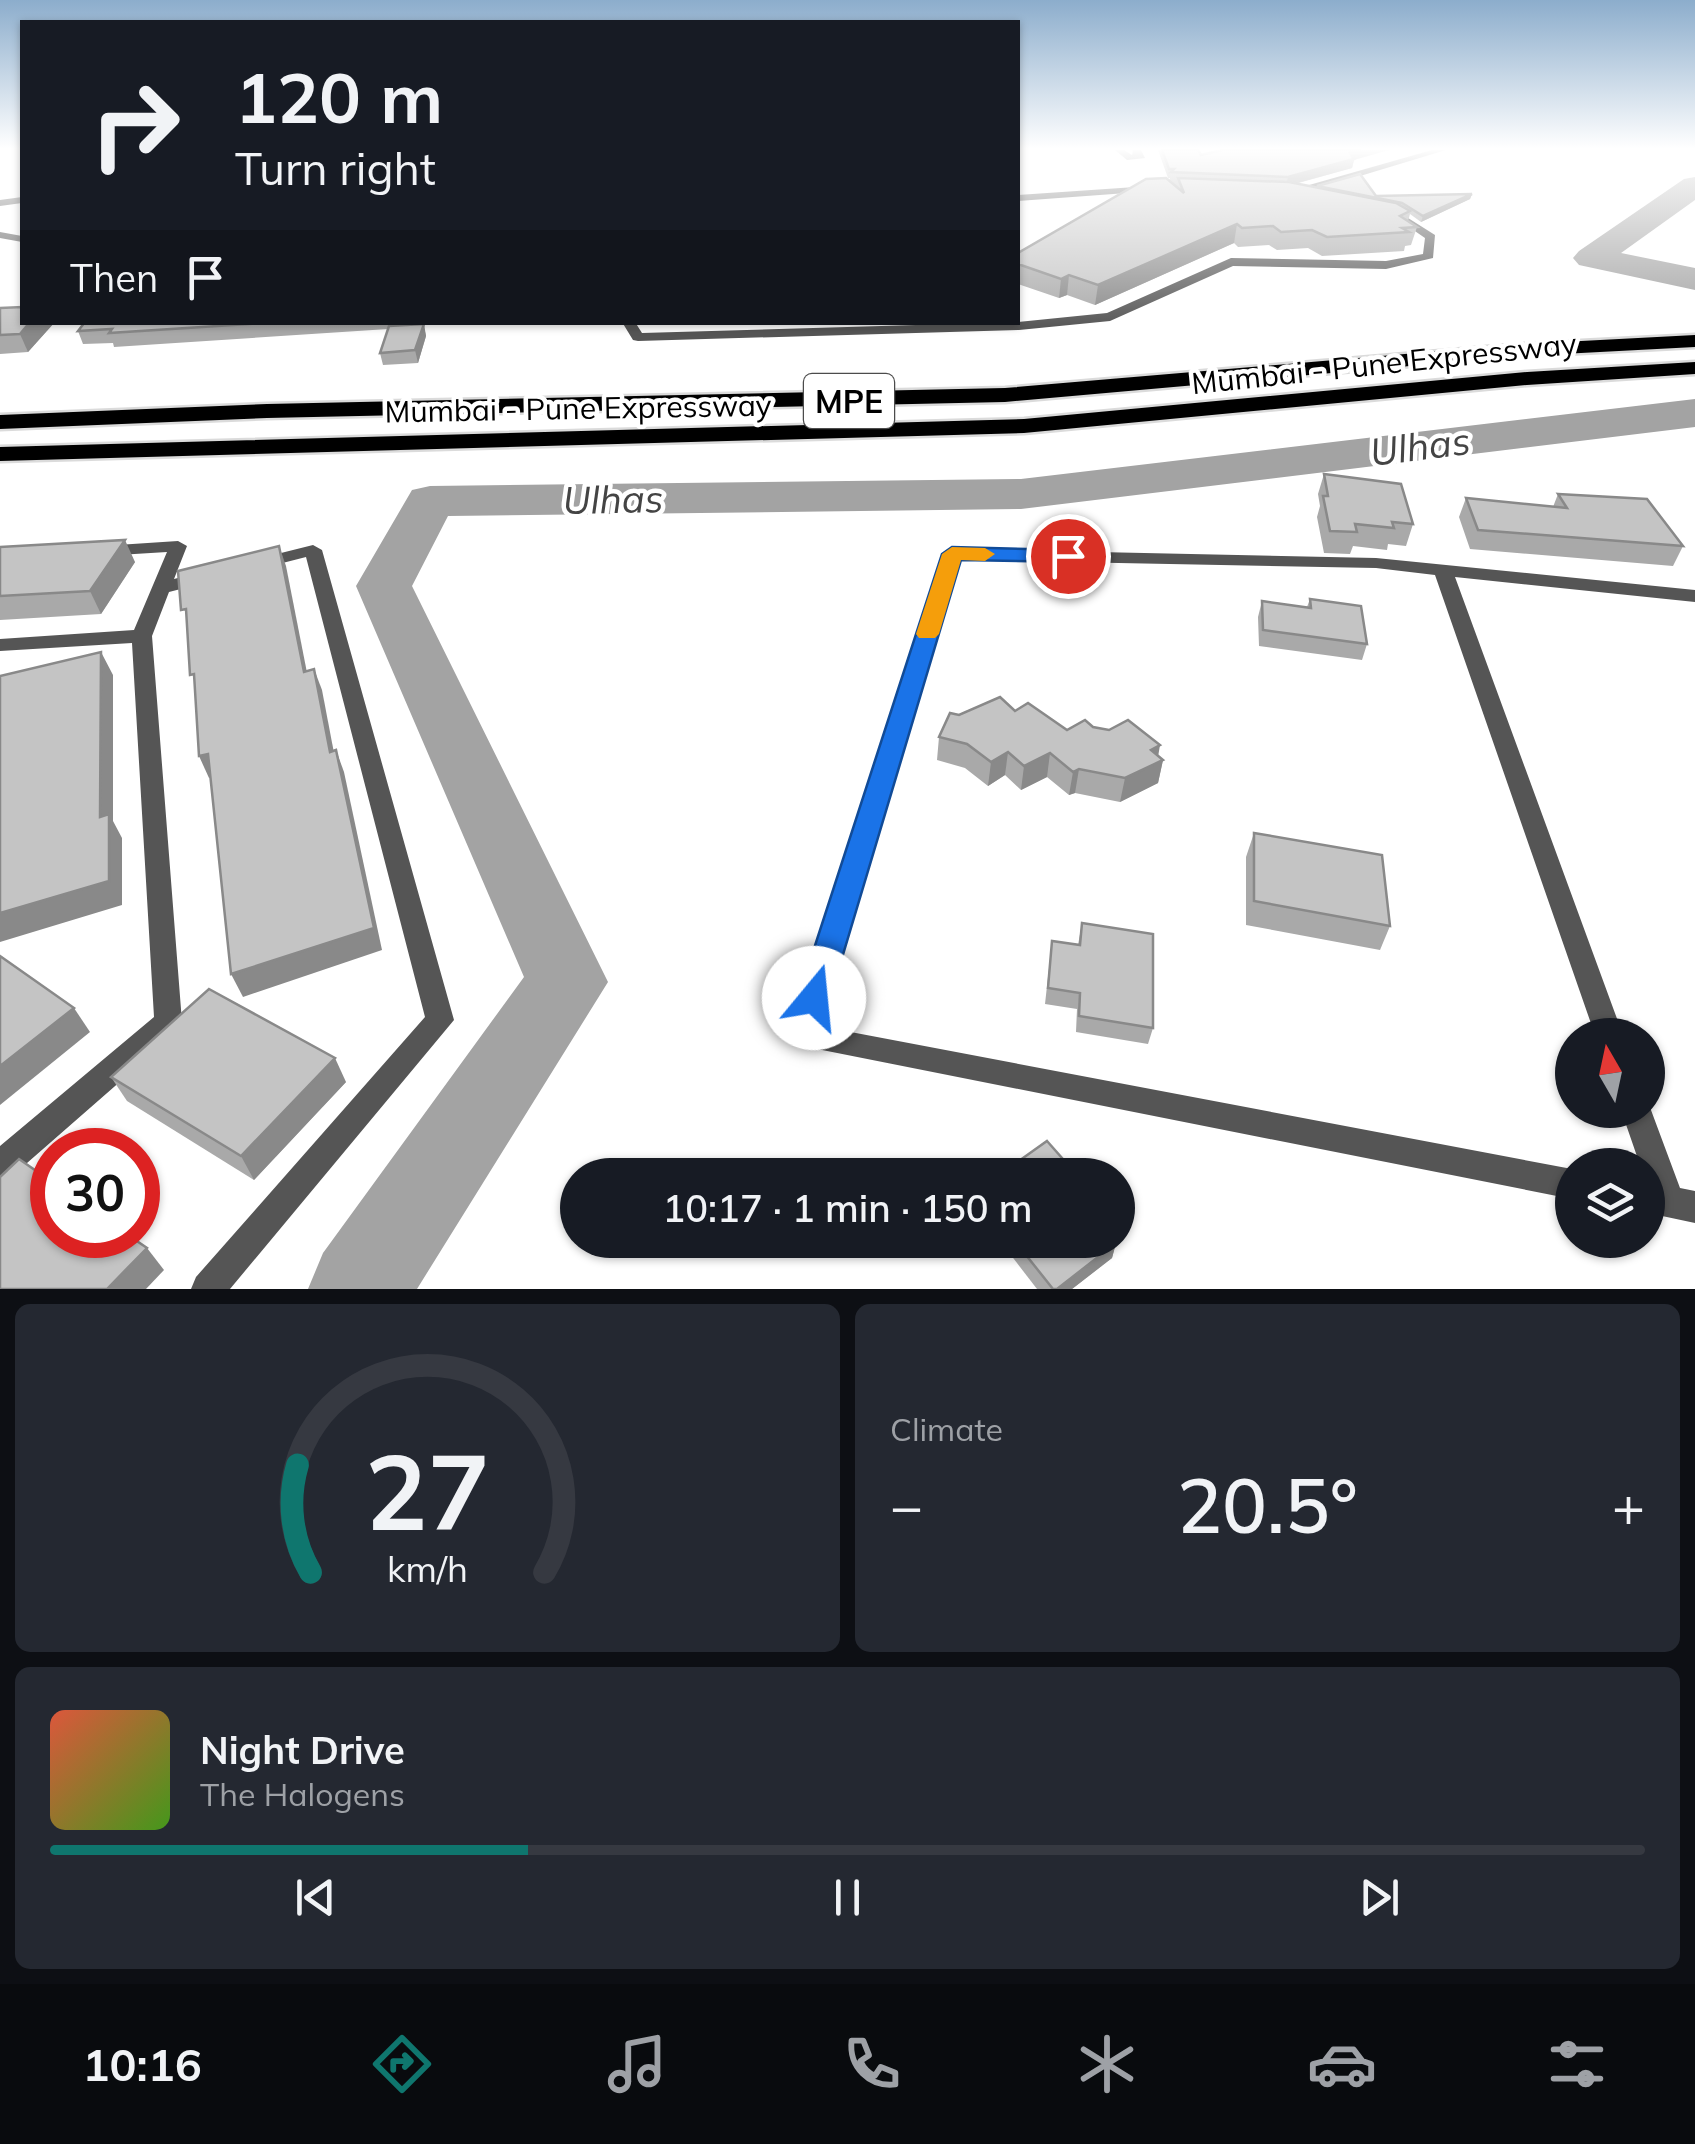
<!DOCTYPE html>
<meta charset="utf-8">
<style>
:root{--surface:#171b24;--page:#242831;--text:#f1f3f6;--muted:#9ea1a6;--line:#363941;--accent:#0f766e}
body{margin:0;font-family:Mulish,sans-serif;background:var(--page);color:var(--text);height:100vh;display:flex;flex-direction:column;font-size:38px;white-space:nowrap}
*{box-sizing:border-box;margin:0}
p{font-size:32px;color:var(--muted)}
.icon{flex:none;width:55px;height:55px;fill:none;stroke:currentColor;stroke-width:2;stroke-linecap:round;stroke-linejoin:round}
.map{position:relative;height:1289px;overflow:hidden}
.panel{display:flex;flex-direction:column;gap:15px;padding:15px;background:#0d0f14;flex:1}
.panel>*{flex:none}
.guide{position:absolute;left:20px;top:20px;width:1000px;height:305px;border-radius:0px;box-shadow:0 2px 8px #0004;background:#171b24;color:var(--text);overflow:hidden}
.needle{width:65px;rotate:351deg}
.fabs{position:absolute;left:1555px;top:1018px;display:grid;gap:20px}
.fabs a{display:grid;place-items:center;width:110px;height:110px;border-radius:50%;background:var(--surface);box-shadow:0 2px 8px #0004;font-size:50px}
.speed{position:absolute;left:30px;top:1128px;display:flex;gap:20px;font-size:50px;font-weight:700;text-align:center}
.speed>*{display:grid;place-content:center;width:130px;height:130px;border-radius:50%;background:var(--surface);box-shadow:0 2px 8px #0004;line-height:1}
.speed .limit{border:15px solid #d22;background:#fff;color:#111}
.pin{position:absolute;display:grid;place-items:center;width:85px;height:85px;color:#fff;margin:-42px;border:5px solid #fff;border-radius:50%;box-shadow:0 2px 10px #0007}
.me{position:absolute;width:110px;margin:-55px;rotate:17deg;stroke-linejoin:round;filter:drop-shadow(0 0 8px #0008)}
.turn{display:flex;align-items:center;gap:35px;height:210px;padding:0 50px;font-size:45px}
.turn .icon{width:130px;height:130px;stroke-width:2.5}
.turn b{display:block;font-size:70px;line-height:85px}
.then{display:flex;align-items:center;height:95px;padding:0 50px;background:#0003;gap:20px;font-size:38px}
.big{font-size:75px;font-weight:600;line-height:1.1}
.panel .tile{flex:1;display:flex;flex-direction:column;justify-content:center;gap:15px;min-width:0;padding:0 35px;border-radius:15px;background:var(--page)}
.panel .dial{align-items:center;gap:0}
.dial svg{height:260px;overflow:visible;fill:none;stroke:var(--line);stroke-width:7;stroke-linecap:round;text-anchor:middle}
.dial text{fill:var(--text);stroke:none}
.song{display:flex;align-items:center;gap:30px}
.cover{width:120px;height:120px;border-radius:15px;background:linear-gradient(135deg,hsl(10 70% 55%),hsl(100 70% 35%))}
.played{height:10px;border-radius:5px;background:linear-gradient(90deg,var(--accent) 30%,var(--line) 30%)}
.keys{display:flex;justify-content:space-around;direction:ltr}
.heat{display:flex;justify-content:space-between;align-items:center;font-size:55px;direction:ltr}
.panel .tiles{flex:1;display:grid;gap:15px;grid-template-columns:1fr 1fr}
.tile:last-child{grid-column:span 2}
.trip{position:absolute;left:560px;top:1158px;width:575px;height:100px;border-radius:50px;background:var(--surface);box-shadow:0 2px 8px #0004;font-weight:600;line-height:100px;text-align:center}
.menu{display:flex;height:160px;justify-content:space-around;align-items:center;background:#090b0e;color:var(--muted)}
.menu .icon{width:70px;height:70px}
.menu .selected{color:var(--accent)}
.menu b{font-size:45px;color:var(--text)}
.map>svg:first-child{display:block}
</style>
<div class="map">
<svg width="1695" height="1289" viewBox="0 0 1695 1289">
<rect width="100%" height="100%" fill="#fff"/>
<g fill="none" stroke-linecap="round" stroke-linejoin="round">
<g fill="#a3a3a3" fill-rule="evenodd">
<path d="M 1695,177 L 1695,200 L 1621,253 L 1695,268 L 1695,290 L 1579,265 L 1573,258 L 1579,251 L 1684,179 Z"/>
<path d="M 1695,399 L 1695,427 L 1021,509 L 448,516 L 412,586 L 608,982 L 417,1289 L 308,1289 L 323,1253 L 524,977 L 356,586 L 412,490 L 430,486 L 1021,479 Z"/>
</g>
<g stroke="#dbdbdb" stroke-width="5">
<g id="highway">
<path d="M 1695,335 L 1695,347 L 1522,356 L 1005,402 L 267,418 L 0,429 L 0,415 L 267,404 L 1005,388 L 1522,344 Z"/>
<path d="M 1695,362 L 1695,374 L 1527,385 L 1024,433 L 0,461 L 0,447 L 1024,419 L 1527,372 Z"/>
</g>
</g>
<g fill="#555" fill-rule="evenodd">
<path d="M 1115,150 L 1124,150 L 1132,155 L 1133,150 L 1141,150 L 1145,158 L 1127,160 Z"/>
<path d="M 1432,150 L 1446,150 L 1294,196 L 1281,193 Z"/>
<path d="M 1150,186 L 1154,191 L 1018,201 L 1018,195 Z"/>
<path d="M 22,197 L 22,203 L 0,206 L 0,200 Z"/>
<path d="M 1397,211 L 1435,235 L 1433,258 L 1386,269 L 1233,266 L 1110,321 L 1019,330 L 638,341 L 633,340 L 622,322 L 635,322 L 642,333 L 1018,322 L 1107,313 L 1231,258 L 1386,261 L 1423,254 L 1425,238 L 1393,216 L 1392,214 Z"/>
<path d="M 0,232 L 22,236 L 22,242 L 0,238 Z"/>
<path d="M 178,541 L 187,546 L 174,579 L 201,572 L 210,578 L 208,582 L 169,592 L 152,636 L 182,1022 L 178,1031 L 11,1177 L 0,1181 L 0,1146 L 154,1017 L 132,643 L 0,651 L 0,639 L 134,630 L 167,552 L 102,556 L 93,551 L 102,546 Z"/>
<path d="M 313,545 L 322,550 L 454,1020 L 230,1289 L 191,1289 L 196,1277 L 425,1017 L 306,557 L 259,569 L 250,564 L 253,560 Z"/>
<path d="M 952,549 L 1376,558 L 1695,590 L 1695,602 L 1455,577 L 1623,1035 L 1595,1035 L 1435,575 L 1376,568 L 959,560 L 819,1026 L 1572,1169 L 1572,1199 L 792,1044 L 788,1035 L 943,554 Z"/>
<path d="M 1648,1102 L 1680,1188 L 1695,1191 L 1695,1223 L 1648,1213 L 1648,1165 L 1640,1165 L 1621,1110 L 1648,1110 Z"/>
</g>
<use href="#highway" fill="#000" fill-rule="evenodd"/>
</g>
<g fill="#a9a9a9">
<path d="M 1158,150 L 1198,150 L 1201,155 L 1354,160 L 1352,168 L 1295,184 L 1376,196 L 1472,194 L 1470,199 L 1421,222 L 1410,214 L 1408,221 L 1417,227 L 1411,245 L 1405,246 L 1404,251 L 1322,256 L 1308,248 L 1277,250 L 1269,245 L 1238,247 L 1234,243 L 1095,305 L 1067,295 L 1059,298 L 1018,284 L 1018,253 L 1169,181 L 1170,178 L 1168,178 Z"/>
<path d="M 0,308 L 22,322 L 54,323 L 28,352 L 0,354 Z"/>
<path d="M 85,322 L 423,322 L 426,336 L 418,363 L 383,365 L 380,353 L 388,329 L 114,347 L 113,343 L 83,344 L 78,331 Z"/>
<path d="M 1324,474 L 1413,524 L 1406,546 L 1388,544 L 1387,550 L 1353,546 L 1350,554 L 1324,553 L 1317,517 L 1320,506 L 1318,494 Z"/>
<path d="M 1558,494 L 1683,546 L 1673,566 L 1470,549 L 1459,517 L 1466,498 L 1553,507 Z"/>
<path d="M 0,547 L 135,562 L 101,614 L 0,620 Z"/>
<path d="M 1310,599 L 1367,644 L 1362,660 L 1259,646 L 1258,617 L 1262,601 L 1307,607 Z"/>
<path d="M 1015,711 L 1067,730 L 1093,727 L 1158,756 L 1163,760 L 1158,783 L 1120,802 L 1075,793 L 1069,795 L 1047,777 L 1021,790 L 1005,775 L 988,786 L 965,768 L 937,760 L 939,737 L 959,715 Z"/>
<path d="M 1254,833 L 1390,926 L 1380,950 L 1246,925 L 1246,857 Z"/>
<path d="M 1082,923 L 1153,1028 L 1148,1044 L 1076,1032 L 1077,1009 L 1045,1004 L 1052,941 L 1078,945 Z"/>
<path d="M 111,1077 L 346,1082 L 254,1180 L 127,1101 Z"/>
<path d="M 1012,1240 L 1114,1240 L 1116,1243 L 1112,1258 L 1072,1289 L 1037,1289 L 1010,1254 Z"/>
</g>
<g fill="#898989">
<path d="M 1361,150 L 1389,150 L 1354,160 L 1352,168 L 1286,186 L 1288,177 Z"/>
<path d="M 1472,194 L 1470,199 L 1421,222 L 1423,216 Z"/>
<path d="M 1237,224 L 1234,243 L 1095,305 L 1098,285 Z"/>
<path d="M 1069,275 L 1067,295 L 1059,298 L 1061,279 Z"/>
<path d="M 30,322 L 54,323 L 28,352 L 20,334 Z"/>
<path d="M 424,324 L 426,336 L 418,363 L 415,350 Z"/>
<path d="M 125,540 L 135,562 L 101,614 L 90,591 Z"/>
<path d="M 279,546 L 286,566 L 311,693 L 304,672 Z"/>
<path d="M 101,652 L 113,675 L 113,821 L 122,838 L 122,905 L 0,942 L 0,913 L 100,817 Z"/>
<path d="M 314,669 L 322,690 L 338,774 L 330,752 Z"/>
<path d="M 1160,745 L 1157,763 L 1163,760 L 1158,783 L 1120,802 L 1125,778 L 1151,750 Z"/>
<path d="M 336,750 L 344,772 L 382,950 L 243,997 L 231,974 Z"/>
<path d="M 1008,752 L 1005,775 L 988,786 L 991,762 Z"/>
<path d="M 1050,753 L 1047,777 L 1021,790 L 1024,766 Z"/>
<path d="M 208,754 L 217,775 L 209,778 L 199,756 Z"/>
<path d="M 1079,769 L 1075,793 L 1069,795 L 1073,772 Z"/>
<path d="M 74,1008 L 90,1032 L 0,1105 L 0,1066 Z"/>
<path d="M 335,1058 L 346,1082 L 254,1180 L 241,1156 Z"/>
<path d="M 1116,1243 L 1112,1258 L 1072,1289 L 1057,1289 Z"/>
<path d="M 147,1248 L 164,1270 L 146,1289 L 107,1289 Z"/>
</g>
<g fill="#c4c4c4" stroke="#898989" stroke-width="2.5">
<path d="M 1162,150 L 1198,150 L 1201,155 L 1222,150 L 1361,150 L 1350,153 L 1354,159 L 1288,177 L 1171,172 L 1174,169 L 1169,169 Z"/>
<path d="M 1360,174 L 1376,196 L 1472,194 L 1423,216 L 1402,203 L 1317,186 Z"/>
<path d="M 1166,178 L 1184,193 L 1178,178 L 1289,182 L 1396,203 L 1410,211 L 1400,216 L 1417,227 L 1402,228 L 1409,232 L 1327,237 L 1312,230 L 1281,232 L 1273,226 L 1242,228 L 1237,224 L 1098,285 L 1069,275 L 1061,279 L 1018,264 L 1018,253 L 1146,179 Z"/>
<path d="M 22,307 L 22,322 L 30,322 L 20,334 L 0,335 L 0,308 Z"/>
<path d="M 85,322 L 281,322 L 109,333 L 112,329 L 78,331 Z"/>
<path d="M 424,324 L 415,350 L 380,353 L 389,326 Z"/>
<path d="M 1324,474 L 1401,484 L 1413,524 L 1392,522 L 1394,528 L 1355,524 L 1357,532 L 1330,531 L 1323,496 L 1328,496 Z"/>
<path d="M 1558,494 L 1647,499 L 1683,546 L 1478,530 L 1466,498 L 1567,508 Z"/>
<path d="M 125,540 L 90,591 L 0,596 L 0,547 Z"/>
<path d="M 279,546 L 304,672 L 314,669 L 330,752 L 336,750 L 374,928 L 231,974 L 208,754 L 199,756 L 194,674 L 190,675 L 186,609 L 181,610 L 178,571 Z"/>
<path d="M 1310,599 L 1361,606 L 1367,644 L 1263,630 L 1262,601 L 1311,608 Z"/>
<path d="M 101,652 L 100,817 L 109,814 L 109,881 L 0,913 L 0,676 Z"/>
<path d="M 1000,697 L 1015,711 L 1028,703 L 1067,730 L 1085,720 L 1093,727 L 1109,730 L 1128,720 L 1160,745 L 1151,750 L 1163,760 L 1125,778 L 1079,769 L 1073,772 L 1050,753 L 1024,766 L 1008,752 L 991,762 L 967,744 L 939,737 L 950,713 L 959,715 Z"/>
<path d="M 1254,833 L 1382,855 L 1390,926 L 1254,901 Z"/>
<path d="M 1082,923 L 1153,934 L 1153,1028 L 1079,1016 L 1080,993 L 1048,988 L 1052,941 L 1080,945 Z"/>
<path d="M 0,956 L 74,1008 L 0,1066 Z"/>
<path d="M 209,989 L 335,1058 L 241,1156 L 111,1077 Z"/>
<path d="M 1047,1141 L 1077,1175 L 1004,1175 L 1002,1173 Z"/>
<path d="M 19,1159 L 52,1182 L 52,1235 L 128,1235 L 147,1248 L 107,1289 L 0,1289 L 0,1177 Z"/>
<path d="M 1014,1240 L 1114,1240 L 1116,1243 L 1057,1289 L 1053,1289 Z"/>
</g>
<linearGradient id="sky" x2="0" y2="1"><stop stop-color="#8cadcc"/><stop offset="0.45" stop-color="#fff"/><stop offset="1" stop-color="#fff" stop-opacity="0"/></linearGradient>
<rect width="1695" height="330" fill="url(#sky)"/>
<path fill="#1a73e8" stroke="#114b97" stroke-width="2.5" d="M 952,547 L 1068,550 L 1078,556 L 1068,562 L 961,560 L 830,998 L 825,1008 L 814,1012 L 803,1008 L 798,998 L 942,554 Z"/>
<path fill="#f59e0b" d="M 952,547 L 985,548 L 995,554 L 985,561 L 961,560 L 939,634 L 935,638 L 919,638 L 916,634 L 942,554 Z"/>
<g text-anchor="middle" dominant-baseline="central" stroke-width="9" stroke-linejoin="round" paint-order="stroke">
<g font-size="30" fill="#000" stroke="#fff">
<text transform="translate(1384 363) rotate(-6)">Mumbai - Pune Expressway</text>
<text transform="translate(578 408) rotate(-1)">Mumbai - Pune Expressway</text>
</g>
<rect fill="#fff" stroke="#4c4c4c" stroke-width="2.5" x="804" y="374" width="90" height="54" rx="8"/>
<g font-size="32" font-weight="bold" fill="#000">
<text x="849" y="401">MPE</text>
</g>
<g font-size="38" font-style="italic" fill="#444" stroke="#fff">
<text transform="translate(1420 446) rotate(-7)">Ulhas</text>
<text transform="translate(613 499) rotate(-1)">Ulhas</text>
</g>
</g>
</svg>
<div class="fabs">
<a><svg class="needle" viewBox="-14 -14 28 28"><path d="M0-13l5 13h-10z" fill="#e53935"/><path d="M0 13l5-13h-10z" fill="#9ea1a6"/></svg></a>
<a><svg class="icon" aria-label="layers" viewBox="0 0 24 24"><path d="M12 4l9 5-9 5-9-5zM3 14l9 5 9-5"/></svg></a>
</div>
<div class="speed"><div class="limit">30</div></div>
<div class="pin" style="left:1068px;top:556px;background:#d93025"><svg class="icon" aria-label="arrive" viewBox="0 0 24 24"><path d="M6 21V4h12l-3 4 3 4H6"/></svg></div>
<svg class="me" style="left:814px;top:998px" viewBox="-20 -20 40 40"><circle r="19" fill="#fff"/><path d="M0-13L10 11 0 6-10 11z" fill="#1a73e8"/></svg>
<div class="trip">10:17 · 1 min · 150 m</div>
<div class="guide">
<div class="turn"><svg class="icon" aria-label="right" viewBox="0 0 24 24"><path d="M7 20v-9h11M14 6l5 5-5 5"/></svg><div><b>120 m</b>Turn right</div></div>
<div class="then">Then<svg class="icon" aria-label="arrive" viewBox="0 0 24 24"><path d="M6 21V4h12l-3 4 3 4H6"/></svg></div>
</div>
</div>
<section class="panel">
<div class="tiles">
<div class="tile dial"><svg viewBox="0 0 100 80">
<path d="M14 69A42 42 0 1 1 86 69"/>
<path d="M14 69A42 42 0 0 1 10 36" stroke="#0f766e"/>
<text x="50" y="56" font-size="32" font-weight="700">27</text>
<text x="50" y="72" font-size="11">km/h</text>
</svg></div>
<div class="tile"><p>Climate</p>
<div class="heat"><a>−</a><b class="big">20.5°</b><a>+</a></div>
</div>
<div class="tile">
<div class="song"><i class="cover"></i><div><b>Night Drive</b><p>The Halogens</p></div></div>
<div class="played"></div>
<div class="keys"><svg class="icon" aria-label="previous" viewBox="0 0 24 24"><path d="M18 5L8 12l10 7zM5 5v14"/></svg><svg class="icon" aria-label="pause" viewBox="0 0 24 24"><path d="M8 5v14M16 5v14"/></svg><svg class="icon" aria-label="next" viewBox="0 0 24 24"><path d="M6 5l10 7-10 7zM19 5v14"/></svg></div>
</div>
</div>
</section>
<nav class="menu">
<b>10:16</b>
<svg class="icon selected" aria-label="directions" viewBox="0 0 24 24"><path d="M12 3l9 9-9 9-9-9zM9 14v-3h6M13 9l2 2-2 2"/></svg>
<svg class="icon" aria-label="music" viewBox="0 0 24 24"><path d="M9 18V5l10-2v13"/><circle cx="6" cy="18" r="3"/><circle cx="16" cy="16" r="3"/></svg>
<svg class="icon" aria-label="phone" viewBox="0 0 24 24"><path d="M5 4h4l2 5-3 2q2 4 5 5l2-3 5 2v4C11 20 4 13 5 4z"/></svg>
<svg class="icon" aria-label="climate" viewBox="0 0 24 24"><path d="M12 3v18M4 7l16 10M4 17L20 7"/></svg>
<svg class="icon" aria-label="car" viewBox="0 0 24 24"><path d="M5 17H2v-5l4-1 3-4h7l3 4 3 1v5h-3M9 17h6M6 11h13"/><circle cx="7" cy="17" r="2"/><circle cx="17" cy="17" r="2"/></svg>
<svg class="icon" aria-label="filters" viewBox="0 0 24 24"><path d="M4 7h16M4 17h16"/><circle cx="9" cy="7" r="2"/><circle cx="15" cy="17" r="2"/></svg>
</nav>
